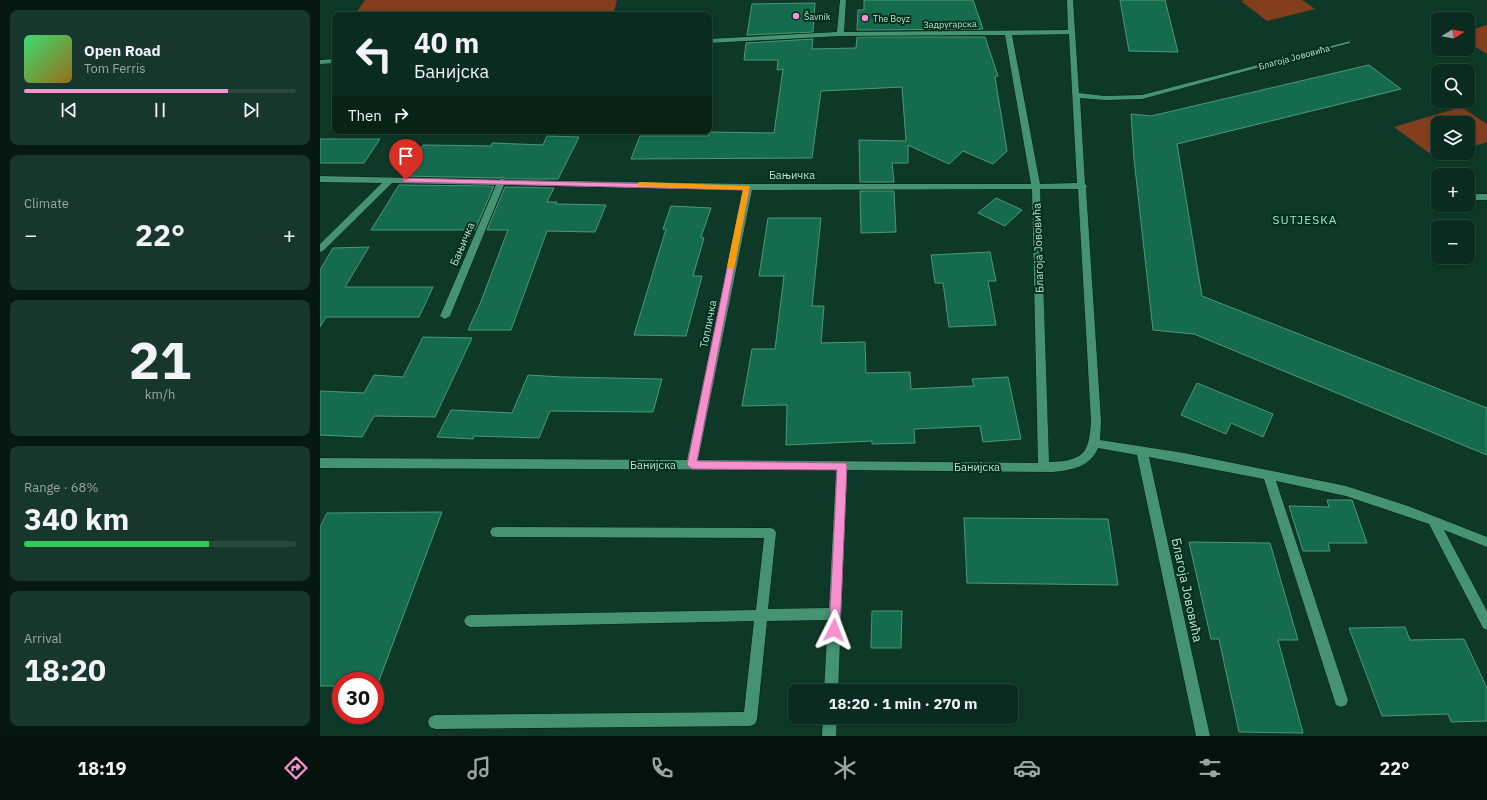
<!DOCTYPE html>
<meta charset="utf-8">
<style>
:root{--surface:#0a2b1f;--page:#18372c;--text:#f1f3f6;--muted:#99a7a4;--line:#2a473d;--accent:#f790ce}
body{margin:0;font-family:"IBM Plex Sans",sans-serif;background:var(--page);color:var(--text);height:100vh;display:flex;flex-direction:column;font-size:15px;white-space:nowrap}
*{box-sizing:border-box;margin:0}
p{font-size:13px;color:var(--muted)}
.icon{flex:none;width:22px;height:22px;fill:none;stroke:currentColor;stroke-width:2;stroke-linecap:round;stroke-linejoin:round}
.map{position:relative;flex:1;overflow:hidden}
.sheet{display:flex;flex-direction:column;gap:10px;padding:10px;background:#061811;width:320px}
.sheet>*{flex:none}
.hud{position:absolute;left:12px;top:12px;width:380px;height:122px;border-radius:8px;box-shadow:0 2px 6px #0003,0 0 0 1px var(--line);background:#0a2b1f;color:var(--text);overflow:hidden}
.needle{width:26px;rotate:79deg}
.controls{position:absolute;left:1111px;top:12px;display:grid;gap:8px}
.controls a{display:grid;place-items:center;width:44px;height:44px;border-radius:8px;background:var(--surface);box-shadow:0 2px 6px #0003,0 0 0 1px var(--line);font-size:20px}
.speed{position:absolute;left:12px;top:672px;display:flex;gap:8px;font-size:20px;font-weight:700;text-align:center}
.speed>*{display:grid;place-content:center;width:52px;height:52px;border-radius:50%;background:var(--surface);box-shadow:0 2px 6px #0003,0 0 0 1px var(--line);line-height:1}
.speed .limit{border:6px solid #d22;background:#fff;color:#111}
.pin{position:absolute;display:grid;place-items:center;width:34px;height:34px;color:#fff;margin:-41px -17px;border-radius:50% 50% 50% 0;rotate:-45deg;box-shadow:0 0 4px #0007}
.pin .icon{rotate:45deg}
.me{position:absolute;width:44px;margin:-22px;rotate:3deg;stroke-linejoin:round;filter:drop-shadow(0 0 3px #0008)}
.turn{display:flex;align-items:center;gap:14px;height:84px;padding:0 16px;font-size:18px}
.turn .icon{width:52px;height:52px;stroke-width:2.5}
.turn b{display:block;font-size:28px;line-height:34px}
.then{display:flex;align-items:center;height:38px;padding:0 16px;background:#0003;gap:8px;font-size:15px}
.big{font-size:30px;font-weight:700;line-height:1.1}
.sheet .widget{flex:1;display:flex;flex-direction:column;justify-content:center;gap:6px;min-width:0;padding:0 14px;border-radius:8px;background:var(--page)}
.sheet .dial{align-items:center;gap:0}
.dial b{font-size:52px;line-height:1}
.song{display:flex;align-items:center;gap:12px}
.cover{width:48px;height:48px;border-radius:6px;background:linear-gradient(135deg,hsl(140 70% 55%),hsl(40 70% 35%))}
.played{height:4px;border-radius:2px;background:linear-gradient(90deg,var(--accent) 75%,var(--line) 75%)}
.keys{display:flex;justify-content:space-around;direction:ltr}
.heat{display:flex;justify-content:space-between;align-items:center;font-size:22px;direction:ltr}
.charge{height:6px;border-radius:3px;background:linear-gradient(90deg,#34c759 68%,var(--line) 0)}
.trip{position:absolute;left:468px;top:684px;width:230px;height:40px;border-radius:8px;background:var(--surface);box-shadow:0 2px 6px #0003,0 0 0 1px var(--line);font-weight:700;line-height:40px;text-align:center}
.tabs{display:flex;height:64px;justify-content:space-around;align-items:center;background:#04110c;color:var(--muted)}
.tabs .icon{width:28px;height:28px}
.tabs .selected{color:var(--accent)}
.tabs b{font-size:18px;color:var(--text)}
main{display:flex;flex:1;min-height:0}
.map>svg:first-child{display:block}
</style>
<main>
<section class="sheet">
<div class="widget">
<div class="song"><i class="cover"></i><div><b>Open Road</b><p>Tom Ferris</p></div></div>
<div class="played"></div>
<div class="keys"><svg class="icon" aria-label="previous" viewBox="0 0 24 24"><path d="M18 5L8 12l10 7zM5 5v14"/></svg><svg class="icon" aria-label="pause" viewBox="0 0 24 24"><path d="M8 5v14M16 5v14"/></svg><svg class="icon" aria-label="next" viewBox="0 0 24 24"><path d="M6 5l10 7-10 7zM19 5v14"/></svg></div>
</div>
<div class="widget"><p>Climate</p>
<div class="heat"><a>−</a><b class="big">22°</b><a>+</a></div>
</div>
<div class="widget dial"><b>21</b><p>km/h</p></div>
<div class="widget"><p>Range · 68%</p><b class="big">340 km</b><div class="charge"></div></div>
<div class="widget"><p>Arrival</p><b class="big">18:20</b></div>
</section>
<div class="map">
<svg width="1167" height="736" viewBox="0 0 1167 736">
<rect width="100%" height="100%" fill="#0e3929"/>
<g fill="#823e1d">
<path d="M 45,0 L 297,0 L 293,15 L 35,15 Z"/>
<path d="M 925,0 L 982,0 L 995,9 L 947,21 L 921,1 Z"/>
<path d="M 1167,25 L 1167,54 L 1148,42 L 1148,31 Z"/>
<path d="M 1141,107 L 1167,124 L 1167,142 L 1148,148 L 1148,123 L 1118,123 L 1118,153 L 1133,153 L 1117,159 L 1074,127 Z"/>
</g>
<g fill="#156b4d" stroke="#4b9978">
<path d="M 544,0 L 653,0 L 663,29 L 537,30 L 538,10 L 544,10 Z"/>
<path d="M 800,0 L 845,0 L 858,52 L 809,51 Z"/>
<path d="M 495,3 L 493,32 L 427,35 L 432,4 Z"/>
<path d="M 537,37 L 665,37 L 678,76 L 675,77 L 687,151 L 673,164 L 643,151 L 629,164 L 588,145 L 588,163 L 572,163 L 574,182 L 540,182 L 539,140 L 586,141 L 582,87 L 501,91 L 492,158 L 311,159 L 320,136 L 389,136 L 389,132 L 454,133 L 463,69 L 457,70 L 458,60 L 424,60 L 426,43 L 493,39 L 492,49 L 536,48 Z"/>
<path d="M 1049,65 L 1081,89 L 857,144 L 882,296 L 1167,408 L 1167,455 L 874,334 L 833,330 L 814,159 L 811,114 L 831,116 Z"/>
<path d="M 227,136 L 259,137 L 238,179 L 185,179 L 183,177 L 179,178 L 84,176 L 103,145 L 171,146 L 172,143 L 223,145 Z"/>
<path d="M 0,139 L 60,139 L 44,163 L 0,163 Z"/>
<path d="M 79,185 L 174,186 L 155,230 L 51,230 Z"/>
<path d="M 185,187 L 234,188 L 227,202 L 237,202 L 236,204 L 286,205 L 275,232 L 227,231 L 191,330 L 148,330 L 160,304 L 188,230 L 167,230 Z"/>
<path d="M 540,191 L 574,191 L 576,232 L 541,233 Z"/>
<path d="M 676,198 L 702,210 L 685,226 L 658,213 Z"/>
<path d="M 351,206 L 391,208 L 381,237 L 384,238 L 373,276 L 382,276 L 366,336 L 314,335 L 346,229 L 343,229 Z"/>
<path d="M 448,218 L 501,218 L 492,306 L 504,306 L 501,343 L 545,342 L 546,373 L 590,372 L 591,389 L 654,386 L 652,379 L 688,377 L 701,439 L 663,442 L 660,426 L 594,429 L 595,443 L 552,444 L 552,441 L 466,445 L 467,405 L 422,406 L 432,349 L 455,349 L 464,276 L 439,276 Z"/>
<path d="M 49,247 L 25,287 L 113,287 L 99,317 L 6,317 L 0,327 L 0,270 L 13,248 Z"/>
<path d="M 670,252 L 676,281 L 668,281 L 676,325 L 629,327 L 623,283 L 615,283 L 611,255 Z"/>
<path d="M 103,337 L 152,338 L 115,417 L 54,416 L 42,437 L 0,435 L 0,391 L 44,393 L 54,375 L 83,377 Z"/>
<path d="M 208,375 L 242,377 L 342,379 L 333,412 L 230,411 L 219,438 L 154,436 L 153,439 L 117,437 L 131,410 L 192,413 Z"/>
<path d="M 877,383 L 953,414 L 943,437 L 911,423 L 906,434 L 861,415 Z"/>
<path d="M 1007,500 L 1032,500 L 1047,543 L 1008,543 L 1010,551 L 983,551 L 969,506 L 1009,507 Z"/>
<path d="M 122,512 L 57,686 L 55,686 L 55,681 L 21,681 L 21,686 L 0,686 L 0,527 L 7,513 Z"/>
<path d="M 644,518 L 788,519 L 798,585 L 647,583 Z"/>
<path d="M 869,542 L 950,543 L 978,640 L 958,640 L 983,733 L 919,732 L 899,639 L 891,639 Z"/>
<path d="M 552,611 L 582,611 L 581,648 L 551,648 Z"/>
<path d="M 1085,627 L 1090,640 L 1144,639 L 1167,688 L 1167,721 L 1131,722 L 1128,714 L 1062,716 L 1029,628 Z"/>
</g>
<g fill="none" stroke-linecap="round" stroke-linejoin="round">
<g stroke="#051e14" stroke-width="1">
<g id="minor">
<path d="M 520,0 L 526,0 L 524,32 L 748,30 L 747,0 L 753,0 L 759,93 L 785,96 L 822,95 L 1030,41 L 1030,43 L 822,99 L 785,100 L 760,98 L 765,184 L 767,186 L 766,188 L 781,421 L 780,440 L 864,453 L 1026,486 L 1088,506 L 1167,537 L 1167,547 L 1124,530 L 1167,611 L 1167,630 L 1163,628 L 1109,524 L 1026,496 L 956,481 L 1028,700 L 1026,705 L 1021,707 L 1016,705 L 944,479 L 829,457 L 890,736 L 876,736 L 817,455 L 778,448 C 770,467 752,470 733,472 L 527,470 L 518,691 L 504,691 L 508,620 L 447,621 L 437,719 L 435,724 L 430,726 L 115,729 L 110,727 L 108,722 L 110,717 L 115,715 L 424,712 L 434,621 L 150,627 L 146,625 L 144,621 L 146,617 L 150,615 L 436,610 L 444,538 L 176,537 L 172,536 L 170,532 L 172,528 L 176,527 L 450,528 L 454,529 L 456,533 L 448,609 L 509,608 L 516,470 L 0,468 L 0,458 L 367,460 L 423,190 L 184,185 L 130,316 L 125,319 L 120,316 L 176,185 L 72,183 L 3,251 L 0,252 L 0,244 L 62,183 L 0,182 L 0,176 L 179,180 L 182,178 L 185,180 L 428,184 L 711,184 L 685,35 L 520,36 L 389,43 L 389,39 L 517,32 ZM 749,34 L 757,183 L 720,184 L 692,35 ZM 712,189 L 718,463 L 378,460 L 432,190 ZM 720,189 L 758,189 L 771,421 C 769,452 765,460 733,462 L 729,462 Z"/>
<path d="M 15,59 L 15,63 L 0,64 L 0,60 Z"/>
<rect x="1148" y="194" width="19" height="6"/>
<path d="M 503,717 L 517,717 L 516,736 L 502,736 Z"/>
</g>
</g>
<use href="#minor" fill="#459373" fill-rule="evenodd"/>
</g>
<path fill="#f790ce" stroke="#a15e86" d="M 83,178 L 430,186 L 377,461 L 526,463 L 527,466 L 520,630 L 518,634 L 514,635 L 510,634 L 509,630 L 517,470 L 372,469 L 367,465 L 423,190 L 86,182 L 83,182 Z"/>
<path fill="#f59e0b" d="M 320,182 L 430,186 L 414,269 L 409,269 L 407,267 L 423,190 L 318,186 L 318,183 Z"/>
<g fill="#f790ce" stroke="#022f1f" stroke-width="1.5">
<circle cx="476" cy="16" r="4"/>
<circle cx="545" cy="18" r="4"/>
</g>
<g text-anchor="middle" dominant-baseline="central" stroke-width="4" stroke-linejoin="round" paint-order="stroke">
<g font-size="9" fill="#bde2d0" stroke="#022f1f" text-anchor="start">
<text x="484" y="16">Šavnik</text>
<text x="553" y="18">The Boyz</text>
</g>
<g font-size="9" fill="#bde2d0" stroke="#022f1f">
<text transform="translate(630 24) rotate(-1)">Задругарска</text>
<text transform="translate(974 57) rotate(-15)">Благоја Јововића</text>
</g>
<g font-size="11" fill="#bde2d0" stroke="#022f1f">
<text x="472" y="175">Бањичка</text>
<text transform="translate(142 244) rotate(-67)">Бањичка</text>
<text transform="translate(718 248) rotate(-92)">Благоја Јововића</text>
<text transform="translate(388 324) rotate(-79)">Топличка</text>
<text x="333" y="465">Банијска</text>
<text x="657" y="467">Банијска</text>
</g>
<g font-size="12" letter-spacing="1" fill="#9ae9c5" stroke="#022f1f">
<text x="985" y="219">SUTJESKA</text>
</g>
<g font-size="13" fill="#bde2d0" stroke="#022f1f">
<text transform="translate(867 590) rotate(78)">Благоја Јововића</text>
</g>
</g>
</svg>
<div class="controls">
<a><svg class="needle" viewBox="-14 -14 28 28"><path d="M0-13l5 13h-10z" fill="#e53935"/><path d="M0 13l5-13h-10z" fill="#99a7a4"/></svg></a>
<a><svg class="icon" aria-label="search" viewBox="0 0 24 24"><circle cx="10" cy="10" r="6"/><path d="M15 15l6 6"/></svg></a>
<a><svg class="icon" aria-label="layers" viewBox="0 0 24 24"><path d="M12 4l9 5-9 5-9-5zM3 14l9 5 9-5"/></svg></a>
<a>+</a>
<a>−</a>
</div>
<div class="speed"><div class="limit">30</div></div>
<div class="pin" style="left:86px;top:180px;background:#d93025"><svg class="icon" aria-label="arrive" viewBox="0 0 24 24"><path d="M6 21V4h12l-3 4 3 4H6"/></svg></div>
<svg class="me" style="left:514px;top:630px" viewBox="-20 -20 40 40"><path d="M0-17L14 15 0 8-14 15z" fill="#f790ce" stroke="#fff" stroke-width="4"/></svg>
<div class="trip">18:20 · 1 min · 270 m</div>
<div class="hud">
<div class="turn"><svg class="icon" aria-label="left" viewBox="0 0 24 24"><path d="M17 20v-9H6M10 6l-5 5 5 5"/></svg><div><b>40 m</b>Банијска</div></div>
<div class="then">Then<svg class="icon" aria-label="right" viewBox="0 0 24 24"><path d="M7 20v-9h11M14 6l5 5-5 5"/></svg></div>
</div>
</div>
</main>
<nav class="tabs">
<b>18:19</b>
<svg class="icon selected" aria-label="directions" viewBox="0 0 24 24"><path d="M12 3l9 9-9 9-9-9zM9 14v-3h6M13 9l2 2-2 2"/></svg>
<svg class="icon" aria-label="music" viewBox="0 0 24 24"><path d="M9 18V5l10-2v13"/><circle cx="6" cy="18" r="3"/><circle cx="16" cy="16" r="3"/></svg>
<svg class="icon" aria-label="phone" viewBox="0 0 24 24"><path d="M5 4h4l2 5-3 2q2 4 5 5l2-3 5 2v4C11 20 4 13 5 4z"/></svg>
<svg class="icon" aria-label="climate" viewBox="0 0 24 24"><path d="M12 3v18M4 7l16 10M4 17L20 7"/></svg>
<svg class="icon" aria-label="car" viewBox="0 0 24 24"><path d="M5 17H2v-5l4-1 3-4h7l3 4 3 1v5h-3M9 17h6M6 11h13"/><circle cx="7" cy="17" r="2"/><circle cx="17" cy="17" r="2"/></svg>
<svg class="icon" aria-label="filters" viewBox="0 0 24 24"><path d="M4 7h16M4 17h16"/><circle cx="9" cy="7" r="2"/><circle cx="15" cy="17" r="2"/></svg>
<b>22°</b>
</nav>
